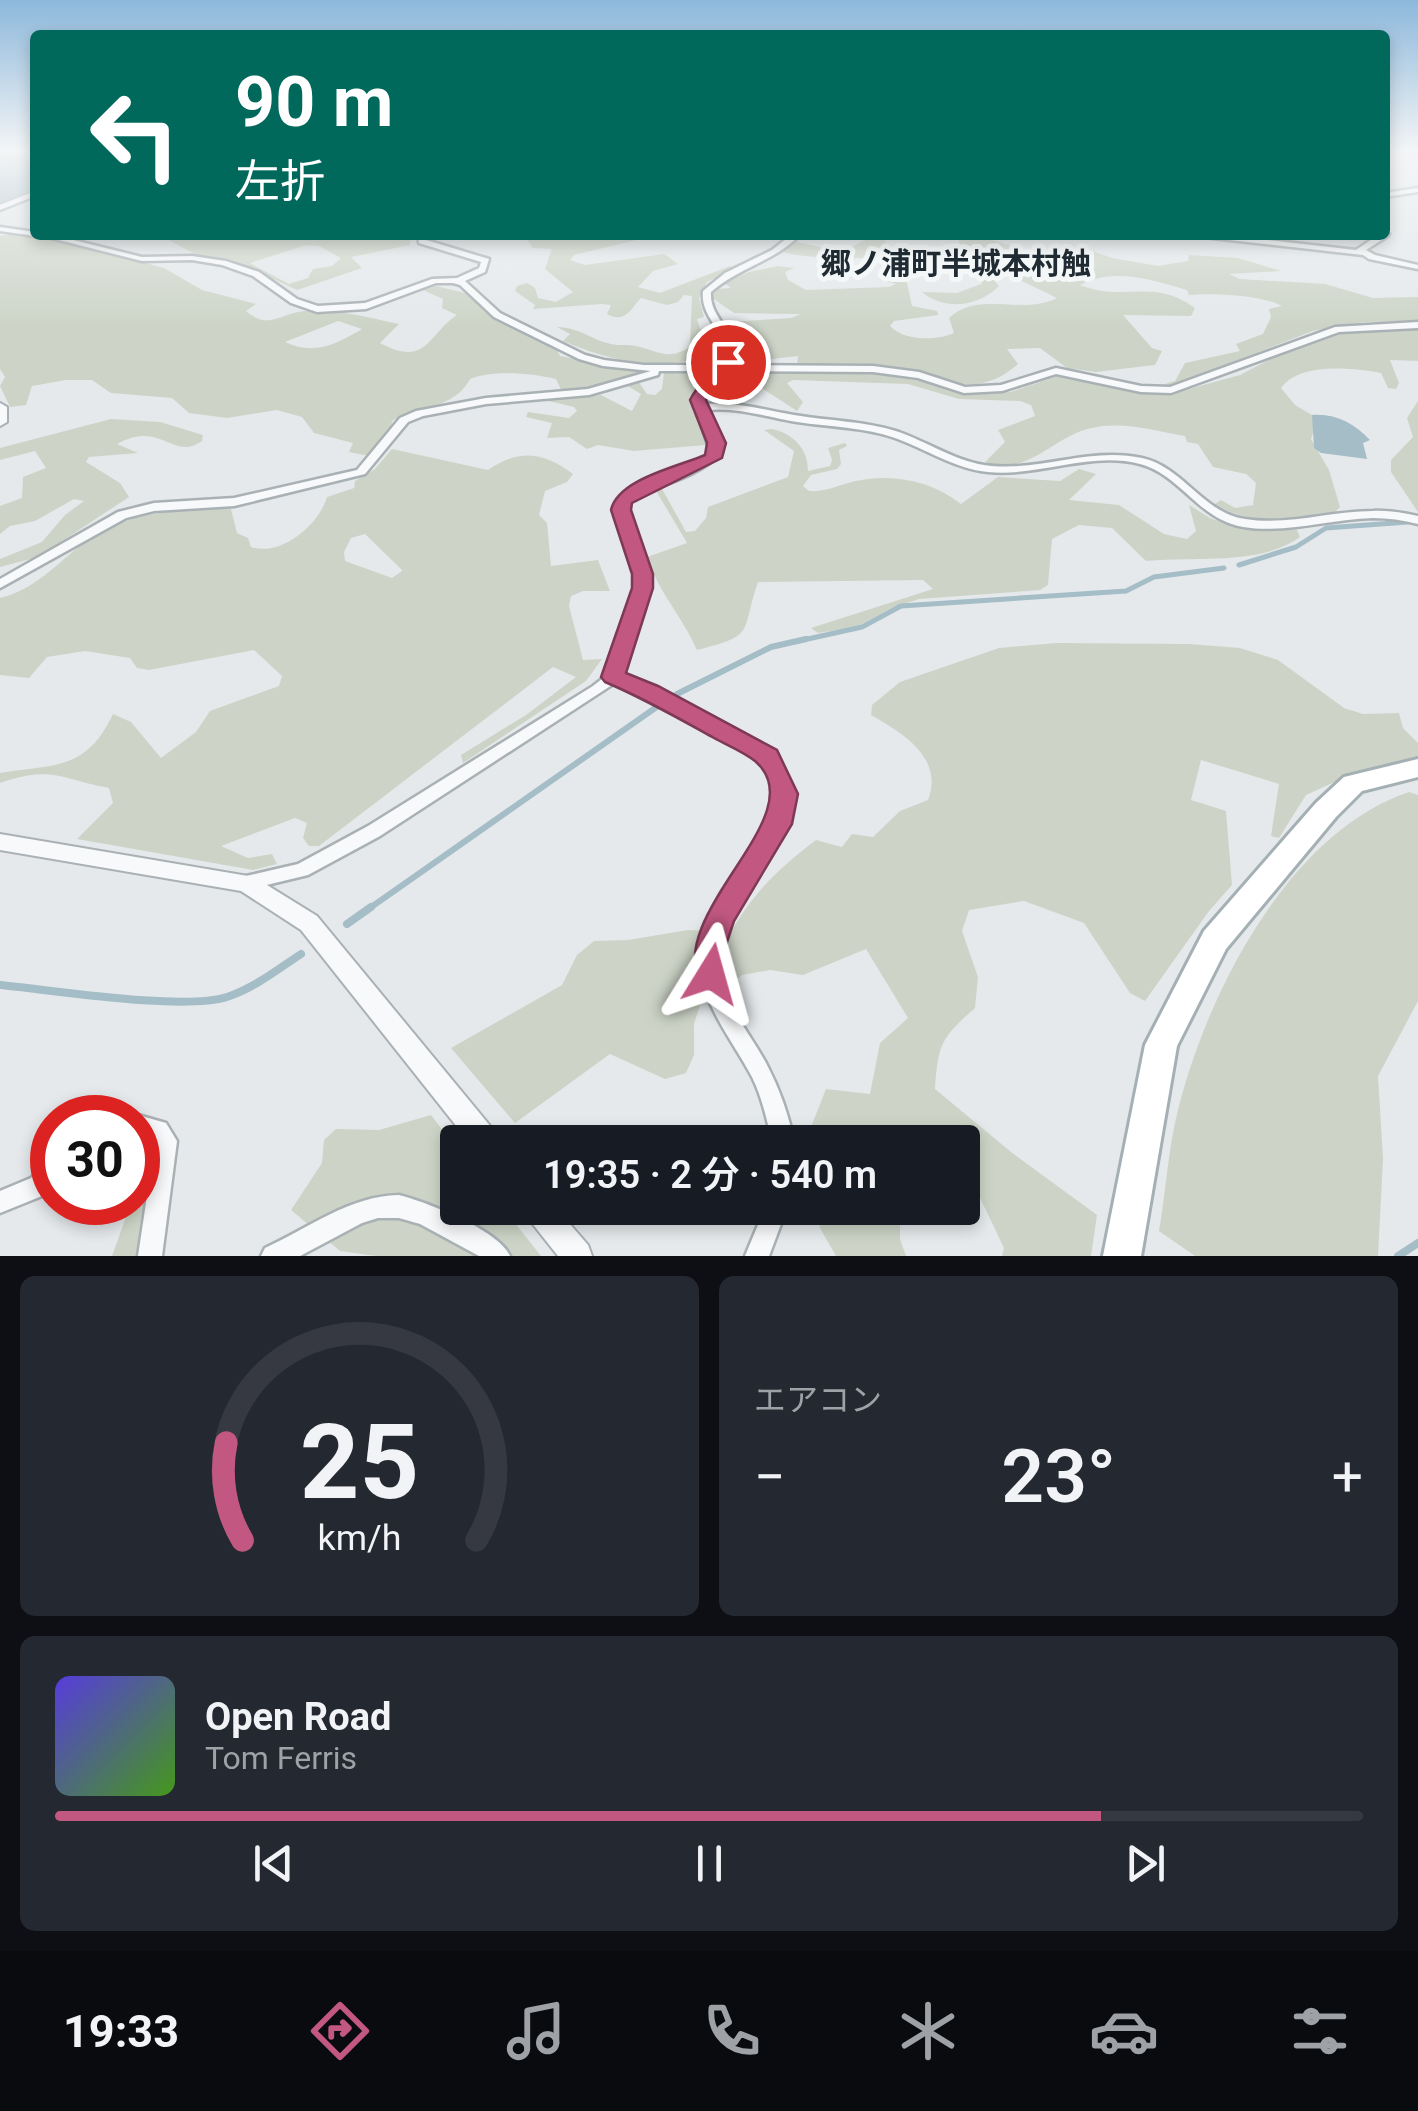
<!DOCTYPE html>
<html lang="ja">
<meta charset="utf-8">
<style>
:root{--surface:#171b24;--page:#242831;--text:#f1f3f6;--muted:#9ea1a6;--line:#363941;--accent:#c25882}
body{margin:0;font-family:Roboto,"Noto Sans JP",sans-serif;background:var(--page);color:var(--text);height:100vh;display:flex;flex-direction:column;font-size:38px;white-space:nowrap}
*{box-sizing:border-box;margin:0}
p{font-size:32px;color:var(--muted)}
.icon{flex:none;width:55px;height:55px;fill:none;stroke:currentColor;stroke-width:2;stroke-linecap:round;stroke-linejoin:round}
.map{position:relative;height:1256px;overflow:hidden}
.panel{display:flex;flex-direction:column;gap:20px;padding:20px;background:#0d0f14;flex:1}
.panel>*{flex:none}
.hud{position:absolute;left:30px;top:30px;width:1360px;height:210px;border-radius:10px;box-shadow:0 5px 15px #0003;background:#00695c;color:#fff;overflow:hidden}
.speed{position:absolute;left:30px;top:1095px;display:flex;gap:20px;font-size:50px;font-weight:700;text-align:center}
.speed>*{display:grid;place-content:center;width:130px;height:130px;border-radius:50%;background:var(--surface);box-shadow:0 5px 15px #0003;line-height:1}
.speed .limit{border:15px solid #d22;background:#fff;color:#111}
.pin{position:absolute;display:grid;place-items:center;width:85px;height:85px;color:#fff;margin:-42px;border:5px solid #fff;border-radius:50%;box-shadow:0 2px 10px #0007}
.me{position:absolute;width:110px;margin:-55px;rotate:8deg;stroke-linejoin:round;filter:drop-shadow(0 0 8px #0008)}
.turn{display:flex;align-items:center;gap:35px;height:210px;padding:0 40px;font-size:45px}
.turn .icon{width:130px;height:130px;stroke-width:2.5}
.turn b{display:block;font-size:70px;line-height:85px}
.big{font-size:75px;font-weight:600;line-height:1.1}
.panel .tile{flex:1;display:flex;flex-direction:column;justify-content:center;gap:15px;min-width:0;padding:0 35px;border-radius:15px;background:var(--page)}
.panel .dial{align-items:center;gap:0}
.dial svg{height:260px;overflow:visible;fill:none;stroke:var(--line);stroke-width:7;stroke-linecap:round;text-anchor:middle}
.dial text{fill:var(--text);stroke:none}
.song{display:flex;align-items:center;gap:30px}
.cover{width:120px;height:120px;border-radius:15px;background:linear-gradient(135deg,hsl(250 70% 55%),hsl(100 70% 35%))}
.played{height:10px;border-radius:5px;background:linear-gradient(90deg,var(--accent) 80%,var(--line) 80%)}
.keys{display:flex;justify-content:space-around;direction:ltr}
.heat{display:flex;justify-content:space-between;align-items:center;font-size:55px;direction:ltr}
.panel .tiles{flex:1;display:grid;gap:20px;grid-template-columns:1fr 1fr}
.tile:last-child{grid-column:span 2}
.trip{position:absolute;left:440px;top:1125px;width:540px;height:100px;border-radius:10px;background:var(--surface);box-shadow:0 5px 15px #0003;font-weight:600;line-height:100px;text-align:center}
.tab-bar{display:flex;height:160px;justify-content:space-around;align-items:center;background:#090b0e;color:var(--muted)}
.tab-bar .icon{width:70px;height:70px}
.tab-bar .selected{color:var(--accent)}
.tab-bar b{font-size:45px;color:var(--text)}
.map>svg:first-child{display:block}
</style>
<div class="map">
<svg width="1418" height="1256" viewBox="0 0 1418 1256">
<rect width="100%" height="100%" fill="#e5e9eb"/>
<g fill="#cdd4c7" fill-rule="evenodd">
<path d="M 17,233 L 62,240 L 164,268 L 202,290 L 256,304 L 246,311 C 269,331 280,313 305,311 C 338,309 366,317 399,324 L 380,343 C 427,368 427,335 457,315 L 442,308 L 443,299 L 423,290 L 436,286 L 465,293 L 486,311 L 556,348 L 560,356 L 648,373 L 588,390 L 562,392 L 556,379 C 531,373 494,370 470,379 C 456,407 419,408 393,420 L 387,435 L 369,456 L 349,452 L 353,443 L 314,433 L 302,417 L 277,410 L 227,418 L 189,413 L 172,398 L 111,393 L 92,380 L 66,380 L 32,386 L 26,405 L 10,407 L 0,386 L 5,377 L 0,369 L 0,236 ZM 338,321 L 362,329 C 337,344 314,356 285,342 Z"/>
<path d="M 159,235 L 410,235 L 410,245 L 351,257 L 362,268 L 297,290 L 243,265 L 195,254 ZM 306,245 L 319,246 L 341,258 L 332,266 L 313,269 L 308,278 L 289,284 L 250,263 Z"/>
<path d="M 524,235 L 681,235 L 653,236 L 574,255 L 570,260 L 585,265 L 664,254 L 678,264 L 653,271 L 638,287 L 660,293 L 730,266 L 733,269 L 707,282 L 699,298 L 704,317 L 697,319 L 703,337 L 720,344 C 676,380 611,361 563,341 L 570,334 L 557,327 C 582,328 589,339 611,344 C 619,346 628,344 636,346 C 658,351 668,361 690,347 L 692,296 L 684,295 L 678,302 L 667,305 L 641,298 C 631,308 626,324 607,314 L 611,305 L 601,304 L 533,309 L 535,305 L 515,291 L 517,286 L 527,283 L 535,288 L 538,298 L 556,302 L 573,292 L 545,269 L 552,249 L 533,248 Z"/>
<path d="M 859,235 L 884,235 L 888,253 C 870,262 803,258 783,252 L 797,242 L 842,252 L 865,240 Z"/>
<path d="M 975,235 L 1030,251 L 1089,250 L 1112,258 L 1158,266 L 1188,261 L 1189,255 L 1238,258 L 1281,271 L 1229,274 L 1240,279 L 1325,284 L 1373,298 L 1418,297 L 1418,321 L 1364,322 L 1313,331 L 1170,386 L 1165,384 L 1175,381 L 1185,363 L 1240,351 L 1236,344 L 1263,334 L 1271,317 L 1269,309 L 1282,306 C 1262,295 1213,293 1189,295 L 1187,290 C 1151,280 1115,267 1080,285 C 1125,303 1152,277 1195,308 L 1191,316 L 1123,315 L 1152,348 L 1162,351 L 1155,365 L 1096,372 L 1067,368 L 1040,348 L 1007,349 L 1018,364 C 1005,375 993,382 976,384 C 954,386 937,374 915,371 C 876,365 837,366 797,365 L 798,356 L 740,363 L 737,333 L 728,322 L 791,318 L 801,314 L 734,313 L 711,297 L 715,289 L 731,288 L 723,282 L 749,272 L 778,266 L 794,268 L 785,272 L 788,280 L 806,290 L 889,287 L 896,284 L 878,279 L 906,279 L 912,306 L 937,311 L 938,315 L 894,321 L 890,326 C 904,341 936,341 954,333 L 949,318 C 979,290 1023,316 1057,298 L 1009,275 L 991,277 L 999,286 C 978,307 945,311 922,292 L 957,293 L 981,284 L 984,278 L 970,273 L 960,262 L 959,240 Z"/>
<path d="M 1418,327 L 1418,361 L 1390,360 L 1399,383 L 1396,389 L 1388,388 L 1381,373 C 1352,368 1300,362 1281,388 L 1295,405 L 1312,415 L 1315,427 L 1311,439 L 1329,470 L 1340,507 L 1335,512 C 1296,518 1249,527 1215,504 L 1221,500 L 1235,508 L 1253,505 L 1256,483 L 1246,474 L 1213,467 L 1198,444 L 1187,442 L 1185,436 C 1154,431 1123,421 1092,428 C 1054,435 1028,478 985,462 L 1005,442 L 998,430 L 1035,416 L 1031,405 L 1020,401 L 959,399 L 908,384 L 793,380 L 787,383 L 803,402 L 797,411 L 751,381 L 729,380 L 734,372 L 866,372 L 925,382 L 949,391 L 981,394 L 1010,392 L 1059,376 L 1131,392 L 1170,394 L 1240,375 L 1280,354 L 1336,334 L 1356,330 Z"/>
<path d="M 674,371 L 716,372 L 698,384 L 690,397 L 693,412 L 712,442 L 706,445 L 634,451 L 598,445 L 587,449 L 569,437 L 547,438 L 552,423 L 526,417 L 528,412 L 569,418 L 577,411 L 574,407 L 544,400 L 601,395 L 632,411 L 641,394 L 626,385 L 638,381 L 647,394 L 655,395 L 662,389 L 664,373 Z"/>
<path d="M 1418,401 L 1418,512 L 1391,472 L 1391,460 L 1413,437 L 1407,418 Z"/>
<path d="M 111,419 L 160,422 L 203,435 L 202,441 C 172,462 162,419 117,444 L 138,453 L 89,457 L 86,462 L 120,483 L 129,497 L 38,557 L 0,567 L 0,559 L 42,542 L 65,515 L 84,501 L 74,499 L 35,521 L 10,526 L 0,534 L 0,506 L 22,498 L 23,477 L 46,468 L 35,451 L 0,460 L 0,448 Z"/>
<path d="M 772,429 C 794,434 808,449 808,471 L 830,466 L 832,460 L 828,448 L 845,443 L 847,446 L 839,450 L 841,464 L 837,469 L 811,475 L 803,486 L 809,491 C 824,492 834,487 848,483 C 887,472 930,479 961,504 L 998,477 L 1060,481 L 1079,469 L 1096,474 L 1069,500 L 1119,505 L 1164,534 L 1187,539 L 1196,531 L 1189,505 L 1210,518 L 1243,530 L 1296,528 L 1300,537 C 1261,566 1194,556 1146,561 L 1112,528 L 1079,525 L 1052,539 L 1048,585 L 1040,590 L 919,599 L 892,608 L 856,627 L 818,633 L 811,628 L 933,589 L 923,580 L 758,582 C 740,634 757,635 697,650 C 681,614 660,595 647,557 L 687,543 L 655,489 L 661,487 L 686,532 L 695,531 L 706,518 L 708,507 L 788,477 L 794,451 L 764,430 Z"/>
<path d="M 392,449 L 488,470 C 518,449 543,451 573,474 L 567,482 L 545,491 L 539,515 L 547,523 L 551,566 L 598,560 L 610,591 L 583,591 L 571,596 L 569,606 L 583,660 L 602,659 L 586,681 L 463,763 L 461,755 L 526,715 L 576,677 L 553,667 L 319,846 L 309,846 L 303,838 L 307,823 L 295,818 L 221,846 L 248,858 L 272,854 L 277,864 L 253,870 L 77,839 L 113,803 L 109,788 C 60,779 52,765 0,783 L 0,773 C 55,764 86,771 113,714 L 131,722 L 161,758 L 196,732 L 210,711 L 279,686 L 282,676 L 254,650 L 149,670 L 137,668 L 130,658 L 85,651 L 47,657 L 29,678 L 0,675 L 0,598 C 34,590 57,564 83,543 C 124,511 182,509 231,509 L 237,533 L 248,538 L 251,547 C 281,557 319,525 327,497 L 354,488 L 355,481 L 375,469 ZM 365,534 L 402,570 L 402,571 L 392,578 L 345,561 L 344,552 L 351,538 Z"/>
<path d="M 1057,643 L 1189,644 L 1240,648 L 1278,660 L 1344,708 L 1363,714 L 1399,713 L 1403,728 L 1418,743 L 1418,759 L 1359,771 L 1306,795 L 1279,838 L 1271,836 L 1279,784 L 1201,760 L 1191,800 L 1226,811 L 1232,885 L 1209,911 L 1145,1001 L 1130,993 L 1084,923 L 1024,901 L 969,910 L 962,931 L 978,977 L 975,1008 C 941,1038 938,1044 935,1089 L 1011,1152 L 1097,1215 L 1091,1256 L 1002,1256 L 1004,1248 L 971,1179 L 963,1176 L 962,1142 L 805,1142 L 826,1089 L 870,1094 L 880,1043 L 908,1018 L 866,949 L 803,975 L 770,970 L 742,975 L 700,1005 L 694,1024 L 694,1055 L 686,1073 L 665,1079 L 610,1054 L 515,1123 L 451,1048 L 562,985 L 577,955 L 594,941 L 628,940 L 688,930 L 731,932 C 753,893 780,867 816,840 L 842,847 L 852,834 L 873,837 L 900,811 L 928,800 C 944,758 903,733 871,715 L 872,705 L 900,682 L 999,648 Z"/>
<path d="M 1409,792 L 1418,795 L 1418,1001 L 1378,1076 L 1383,1158 L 1378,1256 L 1195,1256 L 1159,1231 C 1166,1191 1168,1149 1178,1110 C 1207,993 1289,832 1409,792 Z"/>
<path d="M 431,1115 L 457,1149 L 458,1208 L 503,1208 L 541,1256 L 376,1256 L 340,1251 L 291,1210 L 322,1163 L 324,1140 L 336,1129 L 379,1130 Z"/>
<path d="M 150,1149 L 158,1151 L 136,1256 L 112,1256 L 131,1203 L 138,1202 L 138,1183 Z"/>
<path d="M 817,1208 L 900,1208 L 900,1239 L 906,1256 L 836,1256 L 820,1228 Z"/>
</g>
<g fill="#a4bdc7">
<path d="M 0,151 L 35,151 L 35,187 L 0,206 Z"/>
<path d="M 1312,415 C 1335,413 1354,423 1370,440 L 1363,443 L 1367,459 L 1321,453 L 1314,448 Z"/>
</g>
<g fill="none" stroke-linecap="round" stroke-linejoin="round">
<g stroke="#a4bdc7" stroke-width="5">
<path d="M 1239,565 L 1296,547 L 1326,528 L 1408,522"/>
<path d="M 794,642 L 862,627 L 901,606 L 1126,591 L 1154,577 L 1224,568"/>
</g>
<g stroke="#a4bdc7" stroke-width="6">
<path d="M 677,694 L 771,647 L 806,639"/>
<path d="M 367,910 L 658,706"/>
</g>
<g stroke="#a4bdc7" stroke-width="8">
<path d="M 347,924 L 371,907"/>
<path d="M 0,985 C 52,990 182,1011 227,997 C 254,988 277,970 301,954"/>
<path d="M 1398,1256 L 1418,1243"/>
</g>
<g stroke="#aab1b5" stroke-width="5">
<g id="minor">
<path d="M 1418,188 L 1418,192 L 1385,197 L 1385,193 Z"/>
<path d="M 35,191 L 35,196 L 0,210 L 0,205 Z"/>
<path d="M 0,227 L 35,232 L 35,235 L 38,235 L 35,236 L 0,231 Z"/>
<path d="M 1385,232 L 1389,234 L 1388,236 L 1366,250 L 1375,255 L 1418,265 L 1418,269 L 1369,259 L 1363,255 L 1203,237 L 1199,235 L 1224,235 L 1356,250 L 1378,235 L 1385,235 Z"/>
<path d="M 39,235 L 53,235 L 142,257 L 192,256 L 226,261 L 259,272 L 297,299 L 318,306 L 365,303 L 432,279 L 457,278 L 479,268 L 481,262 L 419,243 L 418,235 L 426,235 L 426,240 L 489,259 L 485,272 L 465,281 L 500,313 L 585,355 L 604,360 L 644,365 L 722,365 C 729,327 700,321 703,291 L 725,273 L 772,250 L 791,235 L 800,235 C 775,261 738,268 711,292 C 709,320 739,328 732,365 L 873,366 L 919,372 L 965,387 L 1001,385 L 1056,368 L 1141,386 L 1170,387 L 1335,327 L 1418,322 L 1418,328 L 1339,332 L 1171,393 L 1141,392 L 1056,374 L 1002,391 L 964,393 L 918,378 L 873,372 L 730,371 C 721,385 711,381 703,400 L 704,404 C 735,401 764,410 794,415 C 829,421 865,421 899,432 C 927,442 954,460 984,465 C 1037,473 1089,446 1142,458 C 1183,467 1203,513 1245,519 C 1287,526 1330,511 1373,511 C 1388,510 1403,513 1418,516 L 1418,524 C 1403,520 1388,518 1373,518 C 1330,519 1286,534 1243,527 C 1198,519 1181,475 1140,464 C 1090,451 1039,477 988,472 C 955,469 926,449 895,438 C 863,427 830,427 797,422 C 767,417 738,407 707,410 L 722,452 C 701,475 665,484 636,495 L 629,502 L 627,510 L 648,574 L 650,589 L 621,675 C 655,687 686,704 718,721 C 739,733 766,744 781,764 C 785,771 790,785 790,793 C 791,823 770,852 754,877 C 738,902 718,929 719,960 C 720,1000 748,1030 766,1063 C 779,1088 789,1115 794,1142 L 772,1142 C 767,1120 762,1097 752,1077 C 732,1039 700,1003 700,958 C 700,928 720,900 736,875 C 752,852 775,822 774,792 C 774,787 770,775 767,770 C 751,745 646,695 615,683 L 380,836 L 308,875 L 246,890 L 240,888 L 237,883 L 240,878 L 246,876 L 298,864 L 368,826 L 593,686 L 607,675 L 636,589 L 636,574 L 615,510 L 617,501 L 628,491 L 701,461 L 710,451 L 693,400 L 700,384 L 721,371 L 659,371 L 658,375 L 589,395 L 486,404 L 423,416 L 408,422 L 365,474 L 234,506 L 154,511 L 126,518 L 0,588 L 0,579 L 118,512 L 154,503 L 234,498 L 357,470 L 400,418 L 416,411 L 486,398 L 588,389 L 651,371 L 603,366 L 579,359 L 494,317 L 460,285 L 453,283 L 436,283 L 366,309 L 317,312 L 291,303 L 253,276 L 222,265 L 192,260 L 142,261 Z"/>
<path d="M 138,1115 L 166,1123 L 177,1141 L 162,1256 L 138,1256 L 155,1143 L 151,1139 L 138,1135 L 138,1118 L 131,1118 Z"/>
<path d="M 52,1162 L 52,1188 L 47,1194 L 0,1213 L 0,1191 L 31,1178 L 44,1165 Z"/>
<path d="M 399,1195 C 426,1202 499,1230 510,1256 L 479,1256 L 420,1224 L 399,1218 L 378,1218 L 362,1223 L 300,1256 L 261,1256 L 265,1248 C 309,1228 349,1196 399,1195 Z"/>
<path d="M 765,1208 L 787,1208 L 769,1256 L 745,1256 Z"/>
</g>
</g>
<g stroke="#aab1b5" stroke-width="4">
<g id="tertiary">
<path d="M 0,403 L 7,407 L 7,422 L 0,426 Z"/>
<path d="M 0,834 L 254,877 L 317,916 L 496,1133 L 500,1142 L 469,1142 L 301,930 L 241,891 L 0,850 Z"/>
<path d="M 524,1208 L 556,1208 L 588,1245 L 592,1256 L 558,1256 L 528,1218 Z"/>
</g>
</g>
<g stroke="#a5b0b5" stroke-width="6">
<path id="primary" d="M 1418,759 L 1418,777 L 1362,791 L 1336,817 L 1226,949 L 1177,1046 L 1141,1256 L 1103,1256 L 1145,1045 L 1204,931 L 1316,803 L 1344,777 Z"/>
</g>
<use href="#minor" fill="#f7f9fa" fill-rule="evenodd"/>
<use href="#tertiary" fill="#f7f9fa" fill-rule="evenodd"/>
<use href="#primary" fill="#fff" fill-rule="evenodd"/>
</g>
<linearGradient id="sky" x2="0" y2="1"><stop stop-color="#8db8db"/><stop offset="0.46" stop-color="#f3f5f6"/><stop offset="1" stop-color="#f3f5f6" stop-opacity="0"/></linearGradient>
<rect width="1418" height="327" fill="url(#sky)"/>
<path fill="#c25882" stroke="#7e3954" stroke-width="2.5" d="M 723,358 L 736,362 C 730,380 714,383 706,400 L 726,443 L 722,458 L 632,503 L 631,510 L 653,574 L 653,588 L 626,673 L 658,686 L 777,750 L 798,794 L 792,824 L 734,921 L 726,945 L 727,974 L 722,983 L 711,987 L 700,983 C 665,911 817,814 755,761 C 744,752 727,745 714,738 C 678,718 643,698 605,682 L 601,677 L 632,588 L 632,574 L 611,510 C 618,479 677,467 705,455 L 707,443 L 690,400 C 698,382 714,375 723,358 Z"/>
<g text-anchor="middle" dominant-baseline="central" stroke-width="10" stroke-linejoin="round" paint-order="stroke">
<g font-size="30" font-weight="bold" fill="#202b33" stroke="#f4f7f8">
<text x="956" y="263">郷ノ浦町半城本村触</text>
</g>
</g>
</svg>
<div class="speed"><div class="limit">30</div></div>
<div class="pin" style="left:728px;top:362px;background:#d93025"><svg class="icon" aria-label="arrive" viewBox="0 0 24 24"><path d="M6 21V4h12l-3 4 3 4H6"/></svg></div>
<svg class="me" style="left:711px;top:974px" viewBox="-20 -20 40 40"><path d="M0-17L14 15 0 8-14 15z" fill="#c25882" stroke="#fff" stroke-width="4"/></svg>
<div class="trip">19:35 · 2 分 · 540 m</div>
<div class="hud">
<div class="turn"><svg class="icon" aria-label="left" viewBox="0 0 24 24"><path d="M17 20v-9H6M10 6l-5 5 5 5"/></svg><div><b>90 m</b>左折</div></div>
</div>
</div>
<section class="panel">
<div class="tiles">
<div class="tile dial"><svg viewBox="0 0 100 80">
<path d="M14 69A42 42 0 1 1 86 69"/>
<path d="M14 69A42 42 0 0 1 9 39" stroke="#c25882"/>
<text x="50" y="56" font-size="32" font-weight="700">25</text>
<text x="50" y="72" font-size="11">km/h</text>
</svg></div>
<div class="tile"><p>エアコン</p>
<div class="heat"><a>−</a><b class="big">23°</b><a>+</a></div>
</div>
<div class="tile">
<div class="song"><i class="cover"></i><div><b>Open Road</b><p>Tom Ferris</p></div></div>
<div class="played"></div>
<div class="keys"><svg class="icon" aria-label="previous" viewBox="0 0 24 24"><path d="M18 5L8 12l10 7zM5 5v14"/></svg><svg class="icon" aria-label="pause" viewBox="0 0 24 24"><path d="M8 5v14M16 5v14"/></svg><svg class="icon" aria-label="next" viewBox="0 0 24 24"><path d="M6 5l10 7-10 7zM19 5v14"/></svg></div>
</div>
</div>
</section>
<nav class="tab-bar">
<b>19:33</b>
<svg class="icon selected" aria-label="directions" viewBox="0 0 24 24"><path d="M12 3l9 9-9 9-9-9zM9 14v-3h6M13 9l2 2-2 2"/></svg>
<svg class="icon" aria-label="music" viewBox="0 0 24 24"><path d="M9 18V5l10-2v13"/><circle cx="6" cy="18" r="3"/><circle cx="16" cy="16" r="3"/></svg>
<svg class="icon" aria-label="phone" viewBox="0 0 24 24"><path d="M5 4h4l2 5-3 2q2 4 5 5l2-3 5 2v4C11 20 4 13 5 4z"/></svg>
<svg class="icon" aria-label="climate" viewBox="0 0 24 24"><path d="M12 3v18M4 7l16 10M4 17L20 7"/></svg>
<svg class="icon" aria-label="car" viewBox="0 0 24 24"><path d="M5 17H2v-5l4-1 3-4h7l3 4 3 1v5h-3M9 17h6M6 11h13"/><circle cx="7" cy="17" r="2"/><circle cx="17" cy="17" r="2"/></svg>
<svg class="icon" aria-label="filters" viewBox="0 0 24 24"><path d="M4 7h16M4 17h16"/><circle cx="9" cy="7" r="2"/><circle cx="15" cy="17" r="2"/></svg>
</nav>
